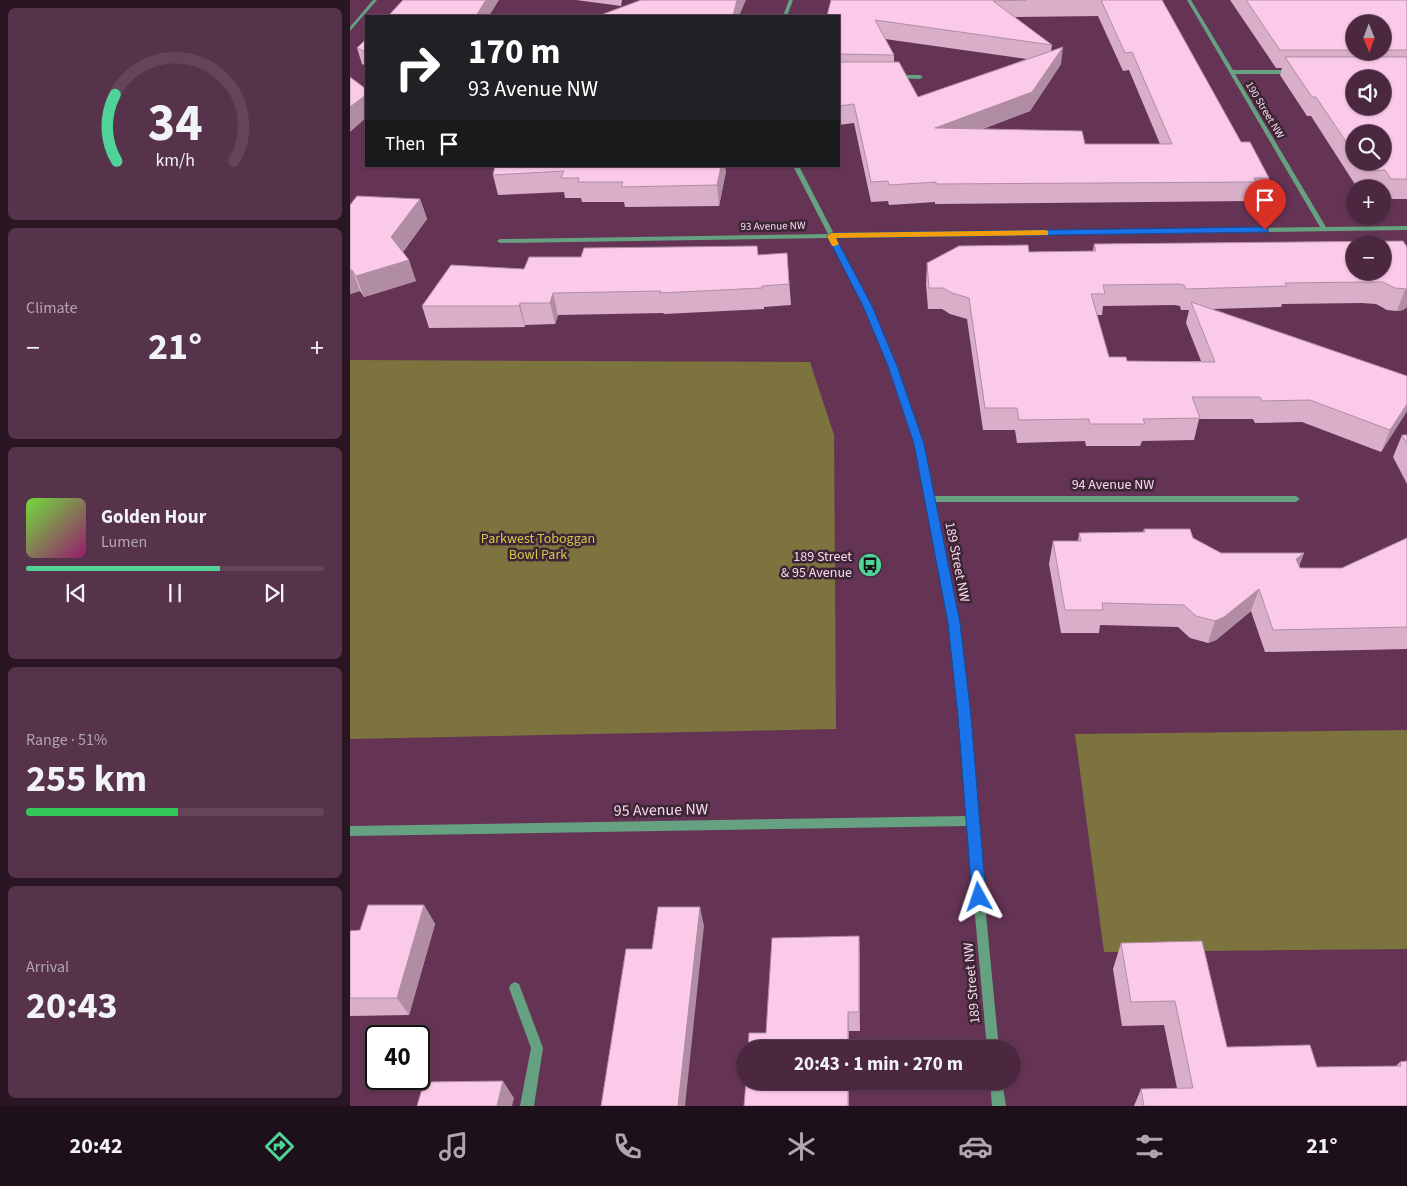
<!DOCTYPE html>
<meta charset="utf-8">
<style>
:root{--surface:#4c2740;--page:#56334b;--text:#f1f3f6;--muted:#b2a5b1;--line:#634459;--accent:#50d398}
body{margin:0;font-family:"Source Sans 3",sans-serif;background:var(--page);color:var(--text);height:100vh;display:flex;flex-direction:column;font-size:19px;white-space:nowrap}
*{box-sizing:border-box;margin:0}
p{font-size:16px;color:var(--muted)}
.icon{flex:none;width:28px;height:28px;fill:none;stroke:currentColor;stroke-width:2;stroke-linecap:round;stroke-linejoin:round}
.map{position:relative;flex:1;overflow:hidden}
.drawer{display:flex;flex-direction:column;gap:8px;padding:8px;background:#2a1523;width:350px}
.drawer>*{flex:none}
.top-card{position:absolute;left:15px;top:15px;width:475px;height:152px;border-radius:0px;box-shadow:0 1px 4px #0004,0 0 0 1px var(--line);background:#202124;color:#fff;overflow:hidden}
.needle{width:32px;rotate:179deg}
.buttons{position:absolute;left:996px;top:15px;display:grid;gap:10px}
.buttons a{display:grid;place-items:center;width:45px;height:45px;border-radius:50%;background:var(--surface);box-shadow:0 1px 4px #0004,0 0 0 1px var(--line);font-size:25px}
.speed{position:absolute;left:15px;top:1025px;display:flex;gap:10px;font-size:25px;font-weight:700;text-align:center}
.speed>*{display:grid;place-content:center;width:65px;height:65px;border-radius:50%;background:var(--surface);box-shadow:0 1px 4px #0004,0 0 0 1px var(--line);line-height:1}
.speed .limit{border:2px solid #111;border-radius:8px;background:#fff;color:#111}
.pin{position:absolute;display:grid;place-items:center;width:42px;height:42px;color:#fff;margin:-51px -21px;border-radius:50% 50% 50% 0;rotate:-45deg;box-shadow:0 0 5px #0007}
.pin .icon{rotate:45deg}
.me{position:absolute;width:55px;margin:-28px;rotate:355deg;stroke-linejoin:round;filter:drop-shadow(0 0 4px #0008)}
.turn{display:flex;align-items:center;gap:18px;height:105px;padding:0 20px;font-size:22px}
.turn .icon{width:65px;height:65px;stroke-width:2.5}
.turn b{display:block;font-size:35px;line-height:42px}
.then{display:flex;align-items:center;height:48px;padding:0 20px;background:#0003;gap:10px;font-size:19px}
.big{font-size:38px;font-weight:700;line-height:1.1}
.drawer .widget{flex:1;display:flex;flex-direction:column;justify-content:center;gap:8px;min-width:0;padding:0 18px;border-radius:8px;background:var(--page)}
.drawer .dial{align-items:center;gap:0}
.dial svg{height:130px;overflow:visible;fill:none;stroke:var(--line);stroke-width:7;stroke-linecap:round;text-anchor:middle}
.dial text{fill:var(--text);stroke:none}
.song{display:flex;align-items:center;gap:15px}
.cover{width:60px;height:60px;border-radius:8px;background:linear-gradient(135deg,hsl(100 70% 55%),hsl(320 70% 35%))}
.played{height:5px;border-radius:2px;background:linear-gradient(90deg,var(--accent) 65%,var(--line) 65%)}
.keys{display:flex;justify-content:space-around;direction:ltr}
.heat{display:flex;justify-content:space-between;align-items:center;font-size:28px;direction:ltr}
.charge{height:8px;border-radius:4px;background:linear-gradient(90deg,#34c759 51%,var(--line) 0)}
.trip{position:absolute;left:386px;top:1040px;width:285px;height:50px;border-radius:25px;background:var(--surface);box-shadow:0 1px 4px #0004,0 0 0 1px var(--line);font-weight:700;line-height:50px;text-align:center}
.dock{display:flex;height:80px;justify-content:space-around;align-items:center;background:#1e101a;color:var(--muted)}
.dock .icon{width:35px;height:35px}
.dock .active{color:var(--accent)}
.dock b{font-size:22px;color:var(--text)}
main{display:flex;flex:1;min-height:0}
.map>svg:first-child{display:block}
</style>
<main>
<section class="drawer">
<div class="widget dial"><svg viewBox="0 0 100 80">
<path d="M14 69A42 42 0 1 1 86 69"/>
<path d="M14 69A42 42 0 0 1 13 28" stroke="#50d398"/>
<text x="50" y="56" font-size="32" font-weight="700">34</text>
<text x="50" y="72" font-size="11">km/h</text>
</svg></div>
<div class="widget"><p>Climate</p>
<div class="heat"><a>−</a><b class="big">21°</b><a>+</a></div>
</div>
<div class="widget">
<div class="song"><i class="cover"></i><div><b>Golden Hour</b><p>Lumen</p></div></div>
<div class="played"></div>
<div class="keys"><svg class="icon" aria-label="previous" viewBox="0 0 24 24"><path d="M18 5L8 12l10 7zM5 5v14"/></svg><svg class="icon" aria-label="pause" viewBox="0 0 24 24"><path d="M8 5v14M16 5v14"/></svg><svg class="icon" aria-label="next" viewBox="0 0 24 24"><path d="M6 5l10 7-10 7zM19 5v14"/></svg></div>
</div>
<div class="widget"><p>Range · 51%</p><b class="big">255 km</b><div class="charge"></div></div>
<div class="widget"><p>Arrival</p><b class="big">20:43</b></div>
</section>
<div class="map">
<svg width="1057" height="1106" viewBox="0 0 1057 1106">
<rect width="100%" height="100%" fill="#653455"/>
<g fill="#7c733e">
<path d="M 0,360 L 460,362 L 484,435 L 486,729 L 0,739 Z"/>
<path d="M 1057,730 L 1057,949 L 754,952 L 725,734 Z"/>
</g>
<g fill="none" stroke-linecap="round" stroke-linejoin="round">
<g fill="#66a182" fill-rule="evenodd">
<path d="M 23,0 L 27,0 L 0,31 L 0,27 Z"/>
<path d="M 439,0 L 443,0 L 437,16 L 433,16 Z"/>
<path d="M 837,0 L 841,0 L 883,70 L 942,70 L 945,72 L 942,74 L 885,74 L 976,227 L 1057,226 L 1057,230 L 486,238 L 521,306 L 546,366 L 573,444 L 583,496 L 946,496 L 950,499 L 946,502 L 584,502 L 609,623 L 620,716 L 627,821 L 649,1049 L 637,1049 L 617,826 L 0,836 L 0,826 L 616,816 L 610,716 L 599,623 L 565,444 L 538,366 L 515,306 L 480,238 L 150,243 L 147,241 L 150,239 L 478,234 L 443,166 L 449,166 L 484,234 L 970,227 Z"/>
<path d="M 543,75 L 570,75 L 573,77 L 570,79 L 545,78 L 542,76 Z"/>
<path d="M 165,982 L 169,984 L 193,1048 L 184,1106 L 170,1106 L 181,1048 L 159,988 L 161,984 Z"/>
<path d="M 640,1081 L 652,1081 L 656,1106 L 642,1106 Z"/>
</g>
</g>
<g fill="#d8aec8" fill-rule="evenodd">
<path d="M 226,0 L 272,0 L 271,6 Z"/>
<path d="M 481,0 L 812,0 L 891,142 L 919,178 L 914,198 L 902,198 L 901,201 L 585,204 L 585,202 L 539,205 L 538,201 L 521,202 L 504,123 L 489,125 L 489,16 L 480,5 ZM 748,16 L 773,71 L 779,70 L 810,144 L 735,144 L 633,129 L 680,111 L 711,64 L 701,51 L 702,45 L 665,17 ZM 535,39 L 677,59 L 568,97 L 544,62 L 544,55 Z"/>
<path d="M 880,0 L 1057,0 L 1057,199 L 1034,199 L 1032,197 L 1032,189 L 1008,189 L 961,116 L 957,116 L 930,75 L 932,68 L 926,68 ZM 1005,24 L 1032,24 L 1032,51 L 1005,51 ZM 1005,134 L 1032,161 L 1005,161 Z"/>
<path d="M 16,39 L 16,66 L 12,64 L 7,48 Z"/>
<path d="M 145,166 L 376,171 L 369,206 L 275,207 L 274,202 L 232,202 L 231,198 L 215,198 L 214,192 L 148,195 L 143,175 Z"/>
<path d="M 70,199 L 77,219 L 53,252 L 66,281 L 14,297 L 10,291 L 0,294 L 0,205 Z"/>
<path d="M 1053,241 L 1057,307 L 1053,310 L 1047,311 L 1037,310 L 1026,304 L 1011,303 L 932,304 L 931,307 L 863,309 L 1057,376 L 1057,411 L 1031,452 L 952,422 L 905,423 L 903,419 L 849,419 L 844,440 L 792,441 L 790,446 L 736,446 L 735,441 L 667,443 L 665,430 L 633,430 L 617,319 L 600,314 L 592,309 L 578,309 L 576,284 L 577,263 L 679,252 L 743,251 L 744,244 ZM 824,305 L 830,306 L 831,310 L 839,310 L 836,323 L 851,361 L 777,361 L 759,357 L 747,315 L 752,315 L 753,306 Z"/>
<path d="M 407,246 L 408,255 L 437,253 L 441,305 L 414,307 L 414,309 L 314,314 L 313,313 L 208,315 L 205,324 L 175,325 L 175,327 L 79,328 L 72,306 L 174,269 L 231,257 Z"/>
<path d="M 1052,435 L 1057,435 L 1057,484 L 1043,457 Z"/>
<path d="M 794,529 L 843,538 L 871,553 L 954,553 L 949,566 L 950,568 L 992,568 L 1057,538 L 1057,649 L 915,652 L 901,611 L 866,640 L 858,643 L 840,638 L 828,627 L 750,625 L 749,633 L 711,633 L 699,564 L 703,541 L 728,541 L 729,533 L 793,532 Z"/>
<path d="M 74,905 L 85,924 L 59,1015 L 0,1016 L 0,931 L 10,930 Z"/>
<path d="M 509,936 L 510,1031 L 499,1031 L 499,1049 L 398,1049 L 416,1033 Z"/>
<path d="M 771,943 L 877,1047 L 967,1067 L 1046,1066 L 1050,1062 L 1057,1061 L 1057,1106 L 784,1106 L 791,1089 L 827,1088 L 814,1025 L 772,1026 L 763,969 Z"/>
</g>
<g fill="#b08da3">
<path d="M 136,0 L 149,0 L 139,16 L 126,16 Z"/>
<path d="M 387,0 L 396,0 L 389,16 L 383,16 Z"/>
<path d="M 713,47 L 711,64 L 680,111 L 584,147 L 585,128 Z"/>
<path d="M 16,95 L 16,118 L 0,132 L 0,107 Z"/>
<path d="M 371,166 L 375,166 L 376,171 L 369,206 L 367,185 Z"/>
<path d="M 70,199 L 77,219 L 48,258 L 41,237 Z"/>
<path d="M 59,260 L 66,281 L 14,297 L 6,276 Z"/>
<path d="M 0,270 L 2,270 L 10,291 L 0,294 Z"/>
<path d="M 1057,289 L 1057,307 L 1053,310 L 1047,311 L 1055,290 Z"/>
<path d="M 203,293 L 208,315 L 205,324 L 200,303 Z"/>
<path d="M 170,303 L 175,325 L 175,327 L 169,306 Z"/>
<path d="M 1057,404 L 1057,411 L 1031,452 L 1040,430 Z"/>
<path d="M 954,553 L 945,575 L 946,559 Z"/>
<path d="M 909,589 L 901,611 L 866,640 L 858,643 L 865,621 Z"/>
<path d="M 74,905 L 85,924 L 59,1015 L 47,998 Z"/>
<path d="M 350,907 L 354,926 L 335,1106 L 328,1106 Z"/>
<path d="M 509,936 L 510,956 L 510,1031 L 509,1012 Z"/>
<path d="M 498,1012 L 499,1031 L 499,1049 L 498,1049 Z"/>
<path d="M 153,1081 L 164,1098 L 162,1106 L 147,1106 Z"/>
<rect x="498" y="1081" width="1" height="25"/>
</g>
<g fill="#fbcae9" stroke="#b08da3" fill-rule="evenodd">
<path d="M 53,0 L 136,0 L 126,16 L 38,16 Z"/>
<path d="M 291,0 L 387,0 L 383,16 L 248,16 Z"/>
<path d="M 481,0 L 676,0 L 643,1 L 702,45 L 525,20 L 544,55 L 489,54 L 489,16 L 477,16 Z"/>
<path d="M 751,0 L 812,0 L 891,142 L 900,142 L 919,178 L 904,178 L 906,182 L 586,184 L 586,182 L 539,185 L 538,181 L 521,182 L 504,104 L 489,106 L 489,62 L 549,62 L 568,97 L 713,47 L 682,92 L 585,128 L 732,131 L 735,144 L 822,144 L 782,52 L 775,53 Z"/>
<path d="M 896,0 L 1057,0 L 1057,50 L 1032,50 L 1032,24 L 1005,24 L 1005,50 L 930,50 Z"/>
<path d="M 16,39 L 16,52 L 7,48 Z"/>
<path d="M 935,57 L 1057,57 L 1057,179 L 1041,179 L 1035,170 L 1016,171 L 1010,161 L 1032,161 L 1032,134 L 1005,134 L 1005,155 L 966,97 L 962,97 ZM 1005,79 L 1032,79 L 1032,106 L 1005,106 Z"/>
<path d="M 0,77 L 16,89 L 16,95 L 0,107 Z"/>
<path d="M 145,166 L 371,166 L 367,185 L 271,187 L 273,182 L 228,182 L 229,178 L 211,178 L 214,171 L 143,175 Z"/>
<path d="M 7,196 L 70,199 L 41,237 L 59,260 L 6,276 L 2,270 L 0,270 L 0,205 Z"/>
<path d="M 1053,241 L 1057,247 L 1057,289 L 1045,288 L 1033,282 L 1018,282 L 935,283 L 937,286 L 836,289 L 834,285 L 829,284 L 753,285 L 755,294 L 741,294 L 759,357 L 776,357 L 777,361 L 865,362 L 841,302 L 1057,376 L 1057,404 L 1040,430 L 960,400 L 912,401 L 910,397 L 842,397 L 850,418 L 793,419 L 795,424 L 740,424 L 739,419 L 669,420 L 667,408 L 635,408 L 619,298 L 602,293 L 593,288 L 579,288 L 577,263 L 609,246 L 678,245 L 679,252 L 746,251 L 744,244 ZM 1005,244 L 1032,244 L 1032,271 L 1005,271 Z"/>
<path d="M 407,246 L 408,255 L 437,253 L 439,284 L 412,286 L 412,288 L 310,293 L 311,291 L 203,293 L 200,303 L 170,303 L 169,306 L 72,306 L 101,265 L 174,269 L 179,257 L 231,257 L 234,248 Z"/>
<path d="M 1052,435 L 1057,435 L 1057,443 Z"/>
<path d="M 794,529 L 840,529 L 843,538 L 871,553 L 954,553 L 946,559 L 950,568 L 992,568 L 1057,538 L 1057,627 L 923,630 L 909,589 L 874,617 L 865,621 L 846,616 L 834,605 L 752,603 L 753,610 L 715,610 L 703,541 L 731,541 L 729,533 L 795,532 Z"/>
<path d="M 18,905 L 74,905 L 47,998 L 0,998 L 0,931 L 10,930 Z"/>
<path d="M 308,907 L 350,907 L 328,1106 L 251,1106 L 276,949 L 302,949 Z"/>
<path d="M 509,936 L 509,1012 L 498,1012 L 498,1049 L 398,1049 L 399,1033 L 416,1033 L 422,938 Z"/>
<path d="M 852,941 L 877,1047 L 960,1045 L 967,1067 L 1051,1066 L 1050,1062 L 1057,1061 L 1057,1106 L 794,1106 L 791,1089 L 843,1088 L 825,1001 L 781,1002 L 771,943 Z"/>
<path d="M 153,1081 L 147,1106 L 67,1106 L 74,1082 Z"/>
<path d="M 396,1081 L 498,1081 L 498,1106 L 394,1106 Z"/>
</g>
<path fill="#1a73e8" stroke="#114b97" d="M 915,227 L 918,228 L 918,232 L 486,238 L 522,306 L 547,366 L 574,444 L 610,623 L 621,716 L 636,897 L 634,902 L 629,904 L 624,902 L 622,897 L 608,716 L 598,623 L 564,444 L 538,366 L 513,306 L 477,236 L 481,233 Z"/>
<path fill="#f59e0b" d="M 695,230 L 698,231 L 698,235 L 486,238 L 489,244 L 485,246 L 482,246 L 477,236 L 481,233 Z"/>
<defs>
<g id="bus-disc" transform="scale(1.25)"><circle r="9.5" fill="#50d398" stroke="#3c2534"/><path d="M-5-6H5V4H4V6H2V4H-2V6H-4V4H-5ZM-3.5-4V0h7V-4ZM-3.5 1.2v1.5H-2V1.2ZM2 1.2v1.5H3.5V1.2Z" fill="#111"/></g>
</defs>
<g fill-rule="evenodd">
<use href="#bus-disc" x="520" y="565"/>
</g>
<g text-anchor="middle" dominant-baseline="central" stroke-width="5" stroke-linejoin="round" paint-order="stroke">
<g font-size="11" fill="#f8d9ec" stroke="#3c2534">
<text transform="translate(915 110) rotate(59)">190 Street NW</text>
<text transform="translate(423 226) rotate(-1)">93 Avenue NW</text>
</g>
<g font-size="14" fill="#f8d9ec" stroke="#3c2534">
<text x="763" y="485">94 Avenue NW</text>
<text transform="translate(607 562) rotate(79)">189 Street NW</text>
<text transform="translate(622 983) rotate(-95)">189 Street NW</text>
</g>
<g font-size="14" fill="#d8c54b" stroke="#3c2534">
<text x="188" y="539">Parkwest Toboggan<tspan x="188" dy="16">Bowl Park</tspan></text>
</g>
<g font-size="14" fill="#f8d9ec" stroke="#3c2534" text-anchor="end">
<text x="502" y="557">189 Street<tspan x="502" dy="16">&amp; 95 Avenue</tspan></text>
</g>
<g font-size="16" fill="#f8d9ec" stroke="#3c2534">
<text transform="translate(311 810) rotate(-1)">95 Avenue NW</text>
</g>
</g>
</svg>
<div class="buttons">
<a><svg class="needle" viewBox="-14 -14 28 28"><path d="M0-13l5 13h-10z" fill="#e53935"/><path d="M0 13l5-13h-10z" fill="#b2a5b1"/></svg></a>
<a><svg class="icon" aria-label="sound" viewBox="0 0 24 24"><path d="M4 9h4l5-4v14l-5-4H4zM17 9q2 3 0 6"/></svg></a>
<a><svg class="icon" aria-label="search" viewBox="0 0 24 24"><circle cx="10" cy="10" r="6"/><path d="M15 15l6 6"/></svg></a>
<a>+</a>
<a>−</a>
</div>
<div class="speed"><div class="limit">40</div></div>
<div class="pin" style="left:915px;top:230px;background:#d93025"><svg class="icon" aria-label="arrive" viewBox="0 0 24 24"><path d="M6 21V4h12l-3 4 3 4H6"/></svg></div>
<svg class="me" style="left:629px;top:897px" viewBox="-20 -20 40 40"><path d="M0-17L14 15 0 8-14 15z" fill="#1a73e8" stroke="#fff" stroke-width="4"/></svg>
<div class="trip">20:43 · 1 min · 270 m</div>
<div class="top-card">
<div class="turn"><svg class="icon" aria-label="right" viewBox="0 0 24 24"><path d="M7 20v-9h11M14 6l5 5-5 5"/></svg><div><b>170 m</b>93 Avenue NW</div></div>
<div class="then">Then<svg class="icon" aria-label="arrive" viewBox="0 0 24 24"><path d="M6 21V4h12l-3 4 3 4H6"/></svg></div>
</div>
</div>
</main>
<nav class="dock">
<b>20:42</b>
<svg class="icon active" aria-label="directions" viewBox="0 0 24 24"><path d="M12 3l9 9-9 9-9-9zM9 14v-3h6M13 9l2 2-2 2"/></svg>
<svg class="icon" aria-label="music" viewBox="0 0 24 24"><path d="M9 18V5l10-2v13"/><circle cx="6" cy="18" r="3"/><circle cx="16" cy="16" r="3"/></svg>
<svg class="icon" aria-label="phone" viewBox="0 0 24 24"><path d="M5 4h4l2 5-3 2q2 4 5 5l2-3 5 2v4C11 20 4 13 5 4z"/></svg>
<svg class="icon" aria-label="climate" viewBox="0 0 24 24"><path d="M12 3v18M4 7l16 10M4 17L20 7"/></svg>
<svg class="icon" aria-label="car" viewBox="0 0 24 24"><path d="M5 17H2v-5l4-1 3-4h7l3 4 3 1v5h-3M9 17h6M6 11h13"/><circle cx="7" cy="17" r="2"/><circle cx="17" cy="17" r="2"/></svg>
<svg class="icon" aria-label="filters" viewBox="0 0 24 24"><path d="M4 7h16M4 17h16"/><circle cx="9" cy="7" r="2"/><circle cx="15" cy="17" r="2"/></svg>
<b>21°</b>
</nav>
